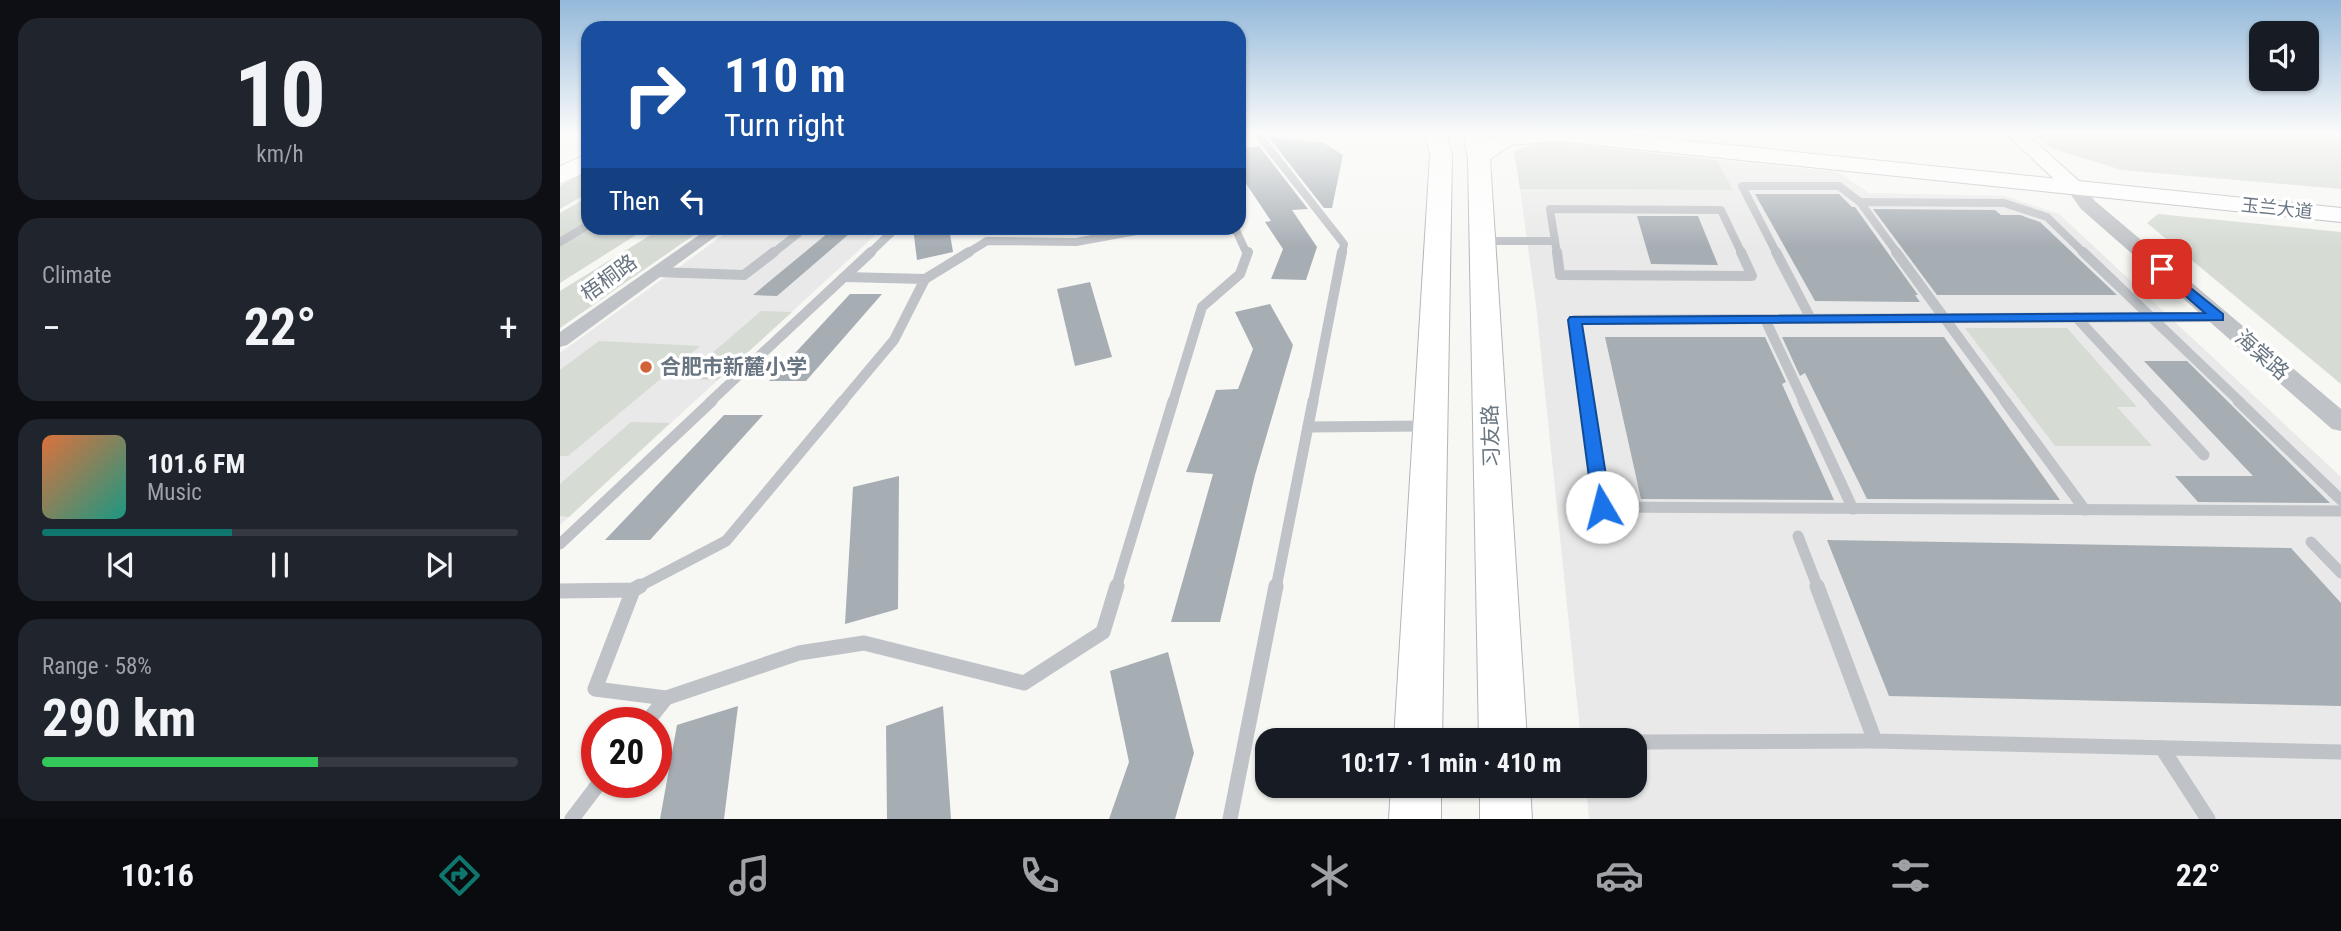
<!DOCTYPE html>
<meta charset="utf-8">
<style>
:root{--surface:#171b24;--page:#20242c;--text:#f1f3f6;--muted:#9ea1a6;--line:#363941;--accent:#0f766e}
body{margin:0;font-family:"Roboto Condensed","Noto Sans SC",sans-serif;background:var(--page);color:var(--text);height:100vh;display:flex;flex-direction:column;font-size:26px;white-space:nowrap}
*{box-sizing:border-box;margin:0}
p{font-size:23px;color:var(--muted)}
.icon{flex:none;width:38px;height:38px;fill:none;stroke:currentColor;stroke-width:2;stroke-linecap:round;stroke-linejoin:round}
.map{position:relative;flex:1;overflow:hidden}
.drawer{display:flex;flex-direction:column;gap:18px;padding:18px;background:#0d0f14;width:560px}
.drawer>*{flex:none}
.hud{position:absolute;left:21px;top:21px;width:665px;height:214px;border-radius:21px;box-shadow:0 2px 5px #0004;background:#1a4fa0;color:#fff;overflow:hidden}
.tools{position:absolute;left:1689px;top:21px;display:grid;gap:14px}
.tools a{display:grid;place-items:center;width:70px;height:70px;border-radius:14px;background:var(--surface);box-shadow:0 2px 5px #0004;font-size:35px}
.speed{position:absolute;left:21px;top:707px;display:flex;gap:14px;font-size:35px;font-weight:700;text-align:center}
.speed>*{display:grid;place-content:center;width:91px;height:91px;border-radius:50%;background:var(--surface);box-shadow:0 2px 5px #0004;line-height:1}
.speed .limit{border:10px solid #d22;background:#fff;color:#111}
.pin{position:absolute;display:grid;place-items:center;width:60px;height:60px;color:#fff;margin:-30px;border-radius:14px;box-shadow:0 4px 10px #0006}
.me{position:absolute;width:77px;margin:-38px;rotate:352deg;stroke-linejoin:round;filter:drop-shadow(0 0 5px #0008)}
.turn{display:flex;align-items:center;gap:24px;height:147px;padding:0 28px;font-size:32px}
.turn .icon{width:91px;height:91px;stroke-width:2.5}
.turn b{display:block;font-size:49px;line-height:60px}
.then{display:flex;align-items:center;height:66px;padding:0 28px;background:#0003;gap:14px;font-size:26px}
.big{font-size:52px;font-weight:700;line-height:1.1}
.drawer .card{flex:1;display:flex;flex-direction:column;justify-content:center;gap:10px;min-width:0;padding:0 24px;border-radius:21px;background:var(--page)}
.drawer .dial{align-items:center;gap:0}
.dial b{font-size:91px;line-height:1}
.song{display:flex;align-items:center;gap:21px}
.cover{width:84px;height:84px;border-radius:10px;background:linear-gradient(135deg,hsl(20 70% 55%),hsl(170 70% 35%))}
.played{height:7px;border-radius:4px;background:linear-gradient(90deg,var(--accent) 40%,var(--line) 40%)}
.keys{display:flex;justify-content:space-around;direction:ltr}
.heat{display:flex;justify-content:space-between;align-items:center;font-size:38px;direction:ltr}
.charge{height:10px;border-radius:5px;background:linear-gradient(90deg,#34c759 58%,var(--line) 0)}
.trip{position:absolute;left:695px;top:728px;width:392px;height:70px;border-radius:21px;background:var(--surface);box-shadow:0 2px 5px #0004;font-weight:700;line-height:70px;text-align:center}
.tab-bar{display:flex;height:112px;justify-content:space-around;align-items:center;background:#090b0e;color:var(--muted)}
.tab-bar .icon{width:49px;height:49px}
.tab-bar .on{color:var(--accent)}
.tab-bar b{font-size:32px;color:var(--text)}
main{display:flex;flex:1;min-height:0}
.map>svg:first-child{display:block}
</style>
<main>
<section class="drawer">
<div class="card dial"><b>10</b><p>km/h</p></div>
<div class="card"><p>Climate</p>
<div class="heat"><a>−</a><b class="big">22°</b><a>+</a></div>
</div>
<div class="card">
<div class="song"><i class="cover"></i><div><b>101.6 FM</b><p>Music</p></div></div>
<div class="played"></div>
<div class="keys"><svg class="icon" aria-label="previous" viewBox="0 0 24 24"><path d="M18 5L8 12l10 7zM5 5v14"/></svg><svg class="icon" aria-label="pause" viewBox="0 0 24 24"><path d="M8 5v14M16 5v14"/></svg><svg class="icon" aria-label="next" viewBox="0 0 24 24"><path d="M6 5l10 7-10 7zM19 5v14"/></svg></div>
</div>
<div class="card"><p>Range · 58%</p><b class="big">290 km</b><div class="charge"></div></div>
</section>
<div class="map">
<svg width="1781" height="819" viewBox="0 0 1781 819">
<rect width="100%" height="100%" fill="#f7f7f4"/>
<g fill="#e8e9e8">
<path d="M 1157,160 L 1278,172 L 1309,193 L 1445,196 L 1499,214 L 1781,477 L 1781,819 L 1029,819 L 1026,786 L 1074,786 L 1074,740 L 1021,740 L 976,305 L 960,189 L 1173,190 Z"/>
<path d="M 173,228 L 323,228 L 0,525 L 0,353 Z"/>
</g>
<g fill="#d6dbd4">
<path d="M 1781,133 L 1781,189 L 1562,170 L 1490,148 L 1472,133 Z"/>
<path d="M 982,141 L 1157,160 L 1173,190 L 960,189 L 954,151 Z"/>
<path d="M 28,170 L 28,193 L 0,209 L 0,186 Z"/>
<path d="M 28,197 L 28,228 L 87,228 L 0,283 L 0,213 Z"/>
<path d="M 1598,214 L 1781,232 L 1781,384 L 1587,223 Z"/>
<path d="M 102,228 L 144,228 L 0,328 L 0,291 Z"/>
<path d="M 201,311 L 232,312 L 157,380 L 122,379 Z"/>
<path d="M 1405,328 L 1507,328 L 1577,407 L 1557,407 L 1592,446 L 1495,446 Z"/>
<path d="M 39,341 L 140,346 L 8,456 L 0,456 L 0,370 Z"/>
<path d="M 71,422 L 110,423 L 9,517 L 0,516 L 0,484 Z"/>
</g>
<g fill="#a6adb3">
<path d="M 713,136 L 764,143 L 783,155 L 772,208 L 764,208 L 710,139 Z"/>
<path d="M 699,146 L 748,209 L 732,210 L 757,247 L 746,280 L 711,279 L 723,249 L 705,222 L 711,221 L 679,173 L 679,149 Z"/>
<path d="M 1195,194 L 1279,194 L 1292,207 L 1295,207 L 1358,295 L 1355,295 L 1360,302 L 1255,301 Z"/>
<path d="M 1313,209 L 1435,210 L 1441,215 L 1460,215 L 1480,222 L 1557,295 L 1377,295 Z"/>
<path d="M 1077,216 L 1138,216 L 1158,265 L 1091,264 Z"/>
<path d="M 274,228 L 296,228 L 217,296 L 193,295 Z"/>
<path d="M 353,228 L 389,228 L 393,252 L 357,260 Z"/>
<path d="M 530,282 L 552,357 L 515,366 L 497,289 Z"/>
<path d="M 290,294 L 322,294 L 246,381 L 209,381 Z"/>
<path d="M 710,304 L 733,345 L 695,475 L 660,622 L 611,622 L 653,474 L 626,472 L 656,390 L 678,389 L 693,349 L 675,312 Z"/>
<path d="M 1045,337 L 1205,337 L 1226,382 L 1222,384 L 1274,500 L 1081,499 Z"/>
<path d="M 1222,337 L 1384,337 L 1500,500 L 1307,499 L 1245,373 L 1240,376 Z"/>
<path d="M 1584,361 L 1627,361 L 1770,503 L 1638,502 L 1615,476 L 1693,476 Z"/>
<path d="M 164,415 L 203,415 L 90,540 L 45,540 Z"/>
<path d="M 339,476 L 338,609 L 285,624 L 293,487 Z"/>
<path d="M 1267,540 L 1731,548 L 1781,603 L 1781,706 L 1329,696 Z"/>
<path d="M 608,652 L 634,753 L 615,819 L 549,819 L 569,762 L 550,671 Z"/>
<path d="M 178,706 L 164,819 L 100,819 L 117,725 Z"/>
<path d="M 383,706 L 391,819 L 327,819 L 326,726 Z"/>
</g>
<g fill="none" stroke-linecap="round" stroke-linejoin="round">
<g stroke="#b1b6ba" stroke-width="2">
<path id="secondary" d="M 1445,133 L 1466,133 L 1522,184 L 1526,188 L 1522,192 L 1508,192 Z"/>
</g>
<g stroke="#b2b6ba" stroke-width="2">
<g id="primary">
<path d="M 865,133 L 886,133 L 892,155 L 882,740 L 834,740 L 870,155 Z"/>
<path d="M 903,133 L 924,133 L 926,141 L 943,133 L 1051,133 L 1781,208 L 1781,222 L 997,141 L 951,145 L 930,159 L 967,740 L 919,740 L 908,158 Z"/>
<path d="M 831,786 L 881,786 L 881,819 L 829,819 Z"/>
<path d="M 920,786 L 970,786 L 972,819 L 920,819 Z"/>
</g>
</g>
<g stroke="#b2b6b9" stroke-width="1">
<path id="motorway" d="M 28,154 L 28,171 L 0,184 L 0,166 Z"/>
</g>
<g stroke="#bfc2c6" stroke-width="8">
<path d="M 697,133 L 784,244 L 782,254"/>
<path d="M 675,228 L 687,254"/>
<path d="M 923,241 L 995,241"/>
<path d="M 995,241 L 997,254"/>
<path d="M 995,241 L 990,209 L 1161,210 L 1182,254"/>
<path d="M 0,242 L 28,225"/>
<path d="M 212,254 L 241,231"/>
<path d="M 309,254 L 336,228"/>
<path d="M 406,254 L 427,241 L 516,242 L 593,228"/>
<path d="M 1217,254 L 1182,186 L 1279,186 L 1300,202"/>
<path d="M 1338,254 L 1300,202 L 1444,203 L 1487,217 L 1525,254"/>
</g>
<g stroke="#bfc2c6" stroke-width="10">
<path d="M 997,252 L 1000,275 L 1192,276 L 1181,252"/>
<path d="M 1216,252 L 1251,319"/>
<path d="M 1336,252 L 1446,402"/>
<path d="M 1523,252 L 1680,402"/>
<path d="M 97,272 L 184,275 L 214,252"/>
<path d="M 365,279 L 409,252"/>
<path d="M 1516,317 L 1595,402"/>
<path d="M 1205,319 L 1244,402"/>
<path d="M 150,402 L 311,252"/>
<path d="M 282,402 L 334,340 L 365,279 L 284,277"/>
<path d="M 613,402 L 642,307 L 680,274 L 688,252"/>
<path d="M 753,402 L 782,252"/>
<path d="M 1027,402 L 1015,320 L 1658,317"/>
</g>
<g stroke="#bfc2c6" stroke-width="11">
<path d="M 1027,401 L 1042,507 L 1781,511"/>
<path d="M 1243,401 L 1293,509"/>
<path d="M 1445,401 L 1525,510"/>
<path d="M 1594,401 L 1644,455"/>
<path d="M 1678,401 L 1781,500"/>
<path d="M 748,427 L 867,426"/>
<path d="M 1238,536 L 1258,588"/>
<path d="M 1751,542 L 1781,573"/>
<path d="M 0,544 L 152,401"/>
<path d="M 76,588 L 166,541 L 283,401"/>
<path d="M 556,588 L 613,401"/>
<path d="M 716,588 L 753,401"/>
</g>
<g stroke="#bfc2c6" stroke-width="15">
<path d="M 1257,586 L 1315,741 L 1781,752"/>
<path d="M 73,590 L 35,689 L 106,698 L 239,653 L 304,643 L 464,683 L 543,632 L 557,586"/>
<path d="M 0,591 L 73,590 L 80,586"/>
<path d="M 86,723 L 106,698"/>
<path d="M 1074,742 L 1315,741"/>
<path d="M 1602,748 L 1648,819"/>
<path d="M 12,819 L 40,782"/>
<path d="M 670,819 L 716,586"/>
</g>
<path fill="#bfc2c6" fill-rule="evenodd" d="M 149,228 L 167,228 L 7,345 L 0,347 L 0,332 Z"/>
<path fill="#bfc2c6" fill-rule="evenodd" d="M 1515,182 L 1522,184 L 1535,201 L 1781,409 L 1781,431 L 1772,429 L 1521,209 L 1506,188 Z"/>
<use href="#secondary" fill="#fff" fill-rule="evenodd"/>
<use href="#primary" fill="#fff" fill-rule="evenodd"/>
<use href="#motorway" fill="#fff" fill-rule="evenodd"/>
</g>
<linearGradient id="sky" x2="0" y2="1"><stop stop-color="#94b9da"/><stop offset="0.54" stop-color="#fbfbfa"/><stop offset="1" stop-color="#fbfbfa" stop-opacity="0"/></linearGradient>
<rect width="1781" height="248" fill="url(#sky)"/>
<path fill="#1a73e8" stroke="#114b97" stroke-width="2" d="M 1602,265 L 1663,314 L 1663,320 L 1022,324 L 1051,507 L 1048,511 L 1035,511 L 1033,507 L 1008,320 L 1010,317 L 1645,313 L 1598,272 L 1596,269 Z"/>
<circle fill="#d26339" stroke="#fff" stroke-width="2.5" cx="86" cy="367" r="7"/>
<g text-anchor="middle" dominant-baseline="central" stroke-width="7" stroke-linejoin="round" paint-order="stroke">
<g font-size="18" fill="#697682" stroke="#fff">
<text transform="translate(1717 208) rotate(6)">玉兰大道</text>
</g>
<g font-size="21" fill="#697682" stroke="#fff">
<text transform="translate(49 278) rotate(-36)">梧桐路</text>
<text transform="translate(1702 355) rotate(41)">海棠路</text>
<text transform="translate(931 436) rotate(-92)">习友路</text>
</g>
<g font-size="21" font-weight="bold" fill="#697682" stroke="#fff" text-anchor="start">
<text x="100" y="367">合肥市新麓小学</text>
</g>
</g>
</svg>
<div class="tools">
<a><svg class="icon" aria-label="sound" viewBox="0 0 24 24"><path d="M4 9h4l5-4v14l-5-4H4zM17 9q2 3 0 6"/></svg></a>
</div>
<div class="speed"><div class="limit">20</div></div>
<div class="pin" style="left:1602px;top:269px;background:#d93025"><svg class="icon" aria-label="arrive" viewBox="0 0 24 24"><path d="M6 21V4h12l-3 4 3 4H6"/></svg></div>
<svg class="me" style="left:1042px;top:507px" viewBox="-20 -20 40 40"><circle r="19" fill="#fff"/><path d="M0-13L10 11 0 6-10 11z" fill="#1a73e8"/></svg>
<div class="trip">10:17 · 1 min · 410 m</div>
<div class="hud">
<div class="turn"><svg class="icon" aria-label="right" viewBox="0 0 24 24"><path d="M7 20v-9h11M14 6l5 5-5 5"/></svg><div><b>110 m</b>Turn right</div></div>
<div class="then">Then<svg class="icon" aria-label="left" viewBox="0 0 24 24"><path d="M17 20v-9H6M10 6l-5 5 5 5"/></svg></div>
</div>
</div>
</main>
<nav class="tab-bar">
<b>10:16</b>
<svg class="icon on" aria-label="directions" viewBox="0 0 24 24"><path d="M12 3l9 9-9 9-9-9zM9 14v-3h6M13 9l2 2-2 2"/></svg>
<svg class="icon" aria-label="music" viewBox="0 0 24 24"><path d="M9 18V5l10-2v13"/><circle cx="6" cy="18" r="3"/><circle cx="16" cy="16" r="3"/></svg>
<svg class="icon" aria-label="phone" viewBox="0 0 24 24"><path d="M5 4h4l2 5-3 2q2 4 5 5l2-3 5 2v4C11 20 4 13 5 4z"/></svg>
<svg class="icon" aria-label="climate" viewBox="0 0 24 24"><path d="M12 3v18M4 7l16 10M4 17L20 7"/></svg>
<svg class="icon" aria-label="car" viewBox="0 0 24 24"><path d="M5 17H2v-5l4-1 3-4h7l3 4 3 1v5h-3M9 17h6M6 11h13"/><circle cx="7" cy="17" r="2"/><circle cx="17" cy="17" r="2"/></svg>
<svg class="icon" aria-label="filters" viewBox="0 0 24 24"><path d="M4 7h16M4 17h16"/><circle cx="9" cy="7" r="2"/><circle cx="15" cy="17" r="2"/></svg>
<b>22°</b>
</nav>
